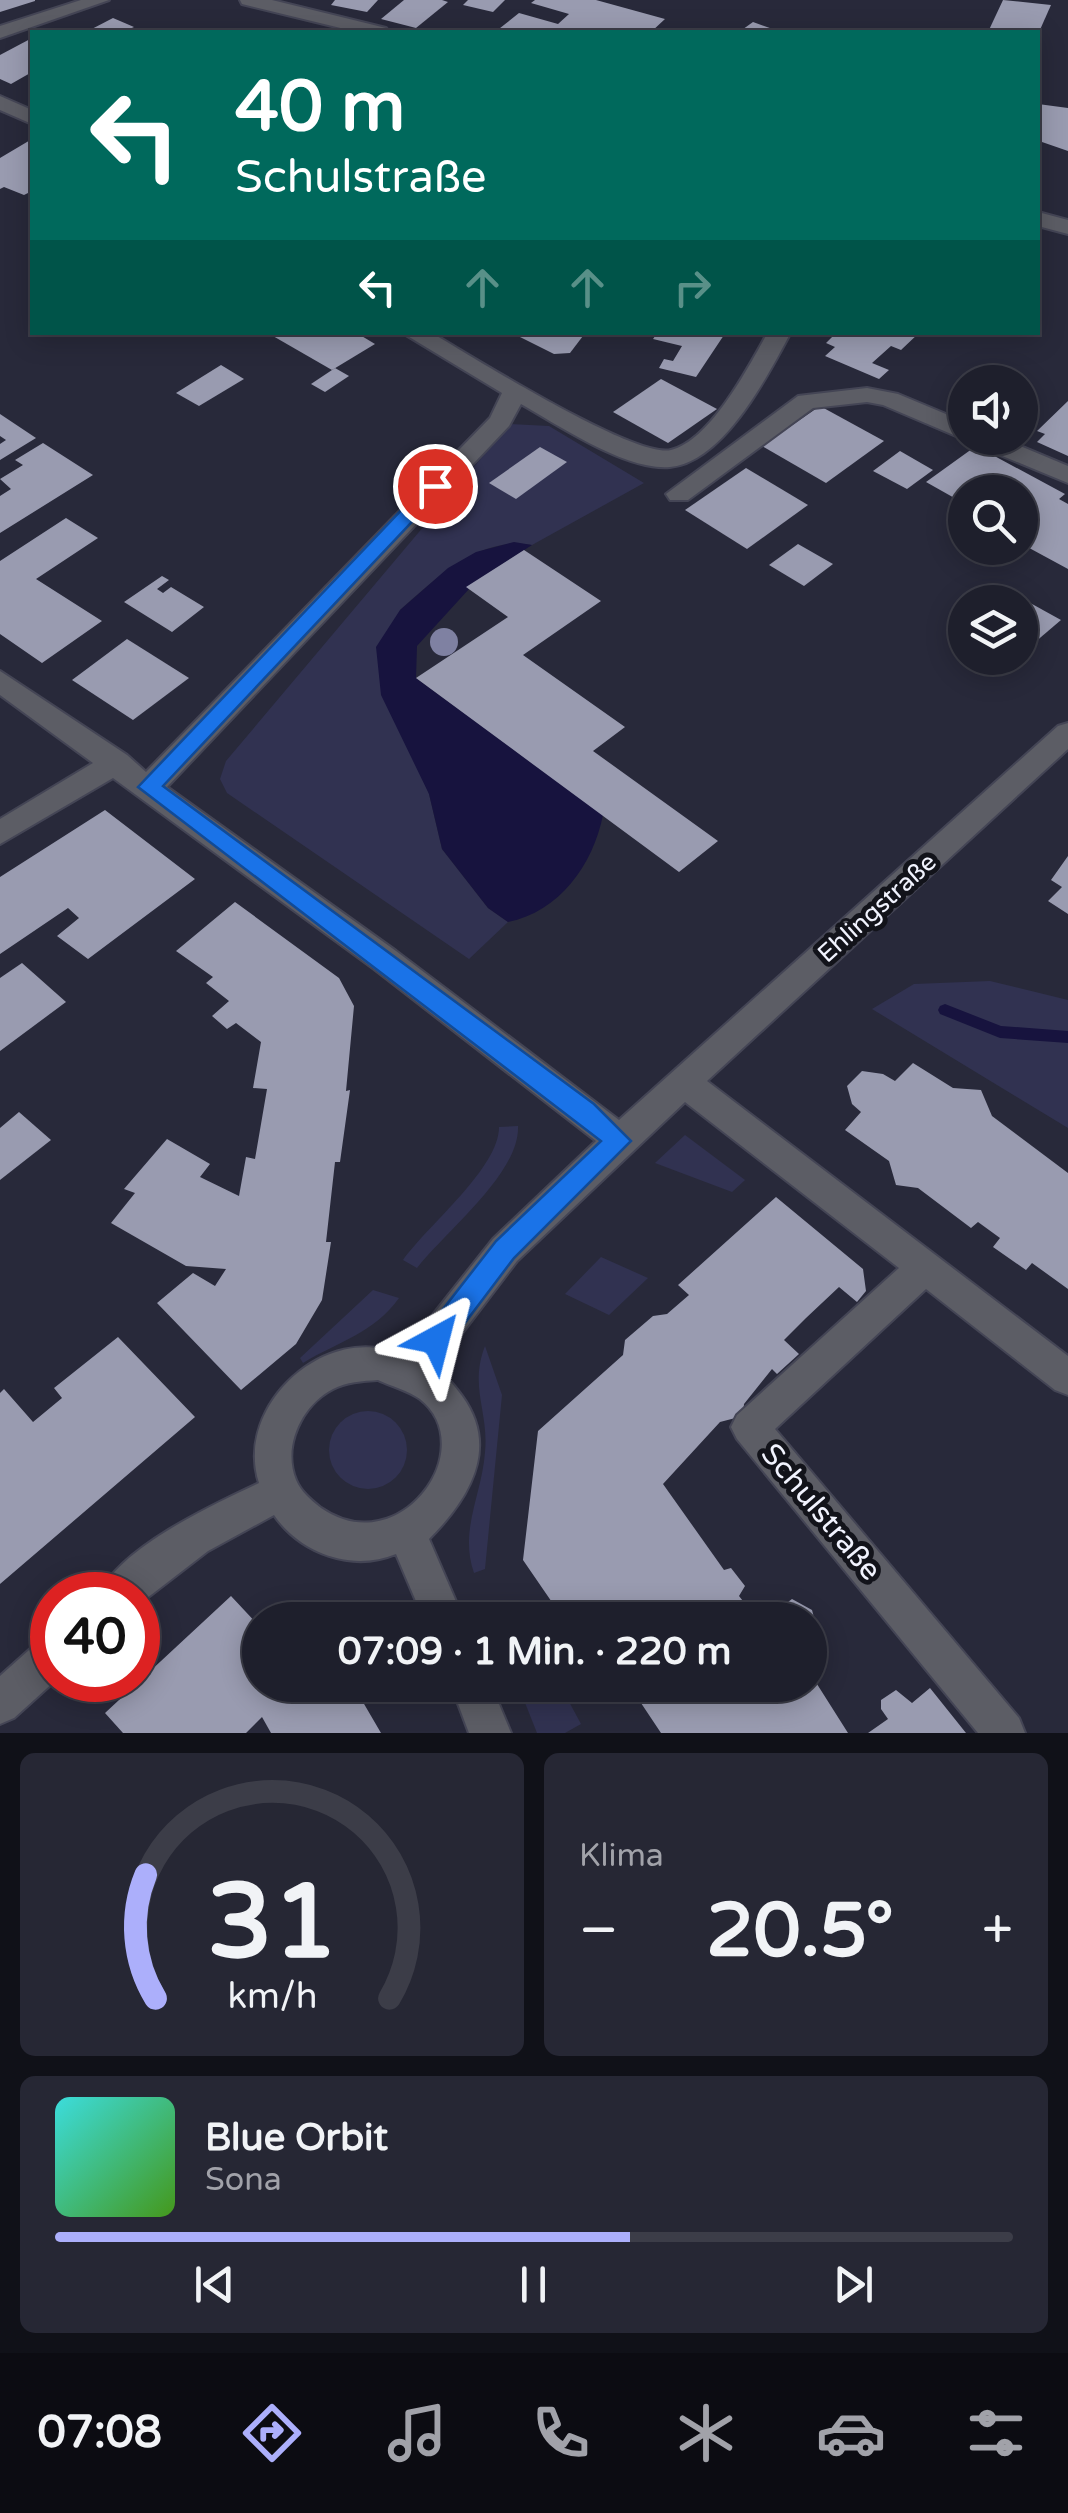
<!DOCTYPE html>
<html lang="de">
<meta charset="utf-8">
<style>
:root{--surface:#1e1f2c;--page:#262734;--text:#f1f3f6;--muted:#a1a2a9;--line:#3c3d48;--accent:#acaffb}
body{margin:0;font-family:"Varela Round",sans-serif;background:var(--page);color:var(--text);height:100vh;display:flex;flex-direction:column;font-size:38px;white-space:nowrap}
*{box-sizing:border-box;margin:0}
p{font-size:32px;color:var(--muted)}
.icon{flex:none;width:55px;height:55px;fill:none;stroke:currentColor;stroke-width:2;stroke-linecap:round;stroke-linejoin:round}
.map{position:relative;height:1733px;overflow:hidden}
.sheet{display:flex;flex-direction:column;gap:20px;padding:20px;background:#101118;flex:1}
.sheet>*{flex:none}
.hud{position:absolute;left:30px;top:30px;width:1010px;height:305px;border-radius:0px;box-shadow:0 5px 25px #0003,0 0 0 2px var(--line);background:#00695c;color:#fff;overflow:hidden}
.tools{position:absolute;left:948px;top:365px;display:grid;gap:20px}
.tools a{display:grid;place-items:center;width:90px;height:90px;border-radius:50%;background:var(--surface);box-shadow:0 5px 25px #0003,0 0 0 2px var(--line);font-size:50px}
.speed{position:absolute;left:30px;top:1572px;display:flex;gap:20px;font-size:50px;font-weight:700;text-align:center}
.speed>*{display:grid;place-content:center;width:130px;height:130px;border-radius:50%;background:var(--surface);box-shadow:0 5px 25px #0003,0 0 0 2px var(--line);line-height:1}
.speed .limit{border:15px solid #d22;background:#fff;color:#111}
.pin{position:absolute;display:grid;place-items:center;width:85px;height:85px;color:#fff;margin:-42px;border:5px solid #fff;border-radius:50%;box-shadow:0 2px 10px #0007}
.me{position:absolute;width:110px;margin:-55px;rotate:38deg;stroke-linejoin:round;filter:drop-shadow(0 0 8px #0008)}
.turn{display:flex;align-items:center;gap:35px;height:210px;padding:0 40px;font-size:45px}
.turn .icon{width:130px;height:130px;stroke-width:2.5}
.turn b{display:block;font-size:70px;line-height:85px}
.lanes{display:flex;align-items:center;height:95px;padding:0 40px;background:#0003;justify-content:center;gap:50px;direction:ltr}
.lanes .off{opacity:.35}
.big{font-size:75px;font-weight:800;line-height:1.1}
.sheet .card{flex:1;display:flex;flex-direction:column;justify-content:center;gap:15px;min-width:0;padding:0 35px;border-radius:15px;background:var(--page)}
.sheet .dial{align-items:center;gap:0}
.dial svg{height:260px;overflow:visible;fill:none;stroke:var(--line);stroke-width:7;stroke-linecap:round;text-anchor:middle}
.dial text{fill:var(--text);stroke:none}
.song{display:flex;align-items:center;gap:30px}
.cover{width:120px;height:120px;border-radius:15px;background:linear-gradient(135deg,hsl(180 70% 55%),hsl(100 70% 35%))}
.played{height:10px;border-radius:5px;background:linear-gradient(90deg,var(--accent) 60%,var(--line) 60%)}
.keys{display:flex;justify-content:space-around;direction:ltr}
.heat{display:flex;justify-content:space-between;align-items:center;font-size:55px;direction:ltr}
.sheet .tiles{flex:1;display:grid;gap:20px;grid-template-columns:1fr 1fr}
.card:last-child{grid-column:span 2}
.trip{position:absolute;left:242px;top:1602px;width:585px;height:100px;border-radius:50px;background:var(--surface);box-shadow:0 5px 25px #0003,0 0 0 2px var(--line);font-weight:800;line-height:100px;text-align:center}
.dock{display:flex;height:160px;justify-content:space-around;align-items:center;background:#0c0c12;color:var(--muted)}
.dock .icon{width:70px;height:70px}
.dock .active{color:var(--accent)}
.dock b{font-size:45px;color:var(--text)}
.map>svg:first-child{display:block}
</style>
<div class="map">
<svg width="1068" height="1733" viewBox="0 0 1068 1733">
<rect width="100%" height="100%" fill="#28293a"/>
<g fill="#313251">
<path d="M 510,424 L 549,426 L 644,483 L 532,545 C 478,536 437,578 400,610 L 409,745 L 429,794 L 442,849 L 488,908 L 508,922 L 469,959 L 227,793 L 220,779 L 226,761 Z"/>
<path d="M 990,981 L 1068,1000 L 1068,1128 L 872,1009 L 914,984 Z"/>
<path d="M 518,1126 C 520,1173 447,1230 417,1268 L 403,1260 C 429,1224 499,1168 499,1127 Z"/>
<path d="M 685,1135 L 745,1180 L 732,1192 L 655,1163 Z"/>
<path d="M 601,1257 L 648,1278 L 609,1315 L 565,1294 Z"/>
<path d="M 373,1290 L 399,1298 C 373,1334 339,1341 303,1363 L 300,1358 Z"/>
<path d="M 485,1346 L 502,1395 L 485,1569 L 474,1573 C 459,1530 482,1495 485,1452 C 489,1412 469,1387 485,1346 Z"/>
<circle cx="368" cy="1450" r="39"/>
<path d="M 518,1685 L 560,1685 L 581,1724 L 565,1733 L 537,1733 Z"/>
</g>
<path fill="#17133e" d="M 514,542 L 532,545 L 467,587 L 469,589 L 417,646 L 416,678 L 603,815 C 593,865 559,912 508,922 L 488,908 L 442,849 L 429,794 L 381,695 L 376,647 L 400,610 L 448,568 L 476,552 Z"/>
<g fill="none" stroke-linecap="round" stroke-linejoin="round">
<path fill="#17133e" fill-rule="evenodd" d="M 945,1004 L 1001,1026 L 1068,1031 L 1068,1043 L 1000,1038 L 940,1014 L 938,1010 L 940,1006 Z"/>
</g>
<g fill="#999bb0">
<path d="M 0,0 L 35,0 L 35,1 L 0,12 Z"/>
<path d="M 335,0 L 378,0 L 367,12 L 331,5 Z"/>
<path d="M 404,0 L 442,0 L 448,2 L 416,28 L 381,19 Z"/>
<path d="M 468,0 L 505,0 L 493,12 L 463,5 Z"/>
<path d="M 535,0 L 596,0 L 665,19 L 651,32 L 495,32 L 519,13 L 558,24 L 569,14 L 531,3 Z"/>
<path d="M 1003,0 L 1051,5 L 1039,32 L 988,32 Z"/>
<path d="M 113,18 L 134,27 L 123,32 L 86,32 Z"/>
<path d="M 753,22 L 781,32 L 739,32 Z"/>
<path d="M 32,38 L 32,72 L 11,84 L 0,79 L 0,55 Z"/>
<path d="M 1038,104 L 1068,108 L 1068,151 L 1042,142 L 1038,147 Z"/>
<path d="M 32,139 L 32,191 L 24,195 L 4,187 L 0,189 L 0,158 Z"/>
<path d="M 266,332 L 355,332 L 375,344 L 332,370 Z"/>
<path d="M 510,332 L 586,332 L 570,353 L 554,354 Z"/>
<path d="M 658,332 L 726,332 L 696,377 L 659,368 L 664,359 L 673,361 L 682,346 L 653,339 Z"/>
<path d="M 837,332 L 920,332 L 901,350 L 891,346 L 872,363 L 889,370 L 879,379 L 825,356 L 835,347 L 826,343 Z"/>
<path d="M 221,365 L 244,379 L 199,406 L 176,393 Z"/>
<path d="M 335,368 L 349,376 L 325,392 L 311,384 Z"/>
<path d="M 661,379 L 717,409 L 668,443 L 613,412 Z"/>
<path d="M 1068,401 L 1068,456 L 1037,442 L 1045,434 L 1037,431 Z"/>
<path d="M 820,406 L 884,441 L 826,483 L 762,446 Z"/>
<path d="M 0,414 L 36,438 L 0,460 L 0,444 L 6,440 L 0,436 Z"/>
<path d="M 43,443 L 93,475 L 0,533 L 0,496 L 11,489 L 0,479 L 23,465 L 15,460 Z"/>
<path d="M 976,446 L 1065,494 L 1059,499 L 1068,504 L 1068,569 L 1020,543 L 1020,492 L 965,492 L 965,504 L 926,482 Z"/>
<path d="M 540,447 L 567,462 L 516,499 L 489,483 Z"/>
<path d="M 900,451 L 933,470 L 907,489 L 873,471 Z"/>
<path d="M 746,468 L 808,505 L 747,549 L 685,510 Z"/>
<path d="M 66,518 L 98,538 L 36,579 L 102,621 L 42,663 L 0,634 L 0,561 Z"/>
<path d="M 798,544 L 833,564 L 804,586 L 769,565 Z"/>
<path d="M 524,550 L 601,601 L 523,655 L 625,727 L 593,751 L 718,841 L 679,872 L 416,678 L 508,617 L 466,587 Z"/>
<path d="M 162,576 L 169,580 L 157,589 L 163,593 L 171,587 L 204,607 L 172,632 L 124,602 Z"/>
<path d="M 1023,599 L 1061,620 L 1034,643 L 1020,635 Z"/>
<path d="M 127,639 L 189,678 L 133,720 L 72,680 Z"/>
<path d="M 978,658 L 1017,658 L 1001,671 Z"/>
<path d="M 105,810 L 195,879 L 88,959 L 57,936 L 79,918 L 68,908 L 0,954 L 0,877 Z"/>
<path d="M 1068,856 L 1068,914 L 1048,901 L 1062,887 L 1051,880 Z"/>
<path d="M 235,902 L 339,978 L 354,1006 L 346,1091 L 350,1090 L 340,1162 L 335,1162 L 326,1242 L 331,1242 L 322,1300 L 296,1344 L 241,1390 L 157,1303 L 193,1273 L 215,1286 L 226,1269 L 186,1266 L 111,1223 L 135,1193 L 124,1189 L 167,1139 L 210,1164 L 200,1177 L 239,1196 L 246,1157 L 255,1159 L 267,1089 L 253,1088 L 261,1042 L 236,1023 L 227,1029 L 212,1016 L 229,1001 L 206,983 L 213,977 L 176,951 Z"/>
<path d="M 22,963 L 66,1002 L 0,1051 L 0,978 Z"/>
<path d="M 913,1063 L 953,1088 L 981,1090 L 992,1116 L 1068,1173 L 1068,1289 L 1032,1263 L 1026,1270 L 993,1247 L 1000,1238 L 978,1222 L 971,1228 L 918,1188 L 896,1185 L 889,1161 L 845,1130 L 861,1112 L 852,1104 L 847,1086 L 862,1071 L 883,1074 L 895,1081 Z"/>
<path d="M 19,1112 L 51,1140 L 0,1180 L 0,1128 Z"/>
<path d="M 776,1197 L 863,1269 L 866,1291 L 857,1302 L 839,1287 L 806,1318 L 784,1340 L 799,1354 L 777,1374 L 772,1369 L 744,1404 L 743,1416 L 720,1422 L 663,1484 L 724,1570 L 731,1568 L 745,1586 L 739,1596 L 758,1620 L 581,1620 L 574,1611 L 558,1611 L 523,1560 L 538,1431 L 623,1355 L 625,1340 L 653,1316 L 667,1314 L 689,1295 L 678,1285 Z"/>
<path d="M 118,1337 L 195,1417 L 0,1584 L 0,1393 L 4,1389 L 33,1422 L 62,1398 L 54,1388 Z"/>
<path d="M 231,1596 L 260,1627 L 260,1685 L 353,1685 L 381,1733 L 271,1733 L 262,1717 L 246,1733 L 123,1733 L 105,1713 Z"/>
<path d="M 792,1599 L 812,1610 L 816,1625 L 810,1630 L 810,1620 L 764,1620 Z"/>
<path d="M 810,1673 L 848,1733 L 661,1733 L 635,1694 L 610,1693 L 604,1685 L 810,1685 Z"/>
<path d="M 930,1688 L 966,1733 L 868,1733 L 888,1719 L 881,1709 L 881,1700 L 896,1690 L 912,1703 Z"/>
</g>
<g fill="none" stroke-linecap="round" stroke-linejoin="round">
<g stroke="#444555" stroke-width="4">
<g id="minor">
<path d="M 81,0 L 109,0 L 0,38 L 0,26 Z"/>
<path d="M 240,0 L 272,0 L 386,28 L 389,32 L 357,32 L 242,4 Z"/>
<path d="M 0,96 L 32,110 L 32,124 L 0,110 Z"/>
<path d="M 1038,212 L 1068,220 L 1068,234 L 1038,226 Z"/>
<path d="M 401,332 L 430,332 C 470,355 634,459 671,450 C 711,440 749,366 768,332 L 791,332 C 768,375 724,462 670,467 C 626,471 558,425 521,404 L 509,426 L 167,787 L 396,951 L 619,1120 L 1058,726 L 1068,723 L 1068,749 L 707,1081 L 1068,1356 L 1068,1395 L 1055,1390 L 926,1289 L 775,1429 L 1019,1718 L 1025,1733 L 978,1733 L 737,1439 L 731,1427 L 737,1415 L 899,1268 L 685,1102 L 517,1261 L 434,1370 C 447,1376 453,1384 462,1396 C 500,1448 469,1499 429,1539 L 464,1620 L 424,1620 L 396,1554 C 353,1572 301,1554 274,1515 L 208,1551 L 138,1605 L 138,1595 L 99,1595 C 119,1548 214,1504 259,1483 C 234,1405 327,1321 401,1355 L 493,1239 L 596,1141 L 374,969 L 113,778 L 0,844 L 0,819 L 93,763 L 0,695 L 0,671 L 127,755 L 146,772 L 490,418 L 502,393 ZM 378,1380 C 391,1386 409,1391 420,1399 C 482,1448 400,1563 321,1508 C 311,1500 301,1492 296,1480 C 282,1446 302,1405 333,1389 C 346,1382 363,1381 378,1380 Z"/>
<path d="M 867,388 L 898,394 L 965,422 L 965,438 L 1001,438 L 1068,466 L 1068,483 L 971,443 L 968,438 L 956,436 L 883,405 L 867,402 L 813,408 L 688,500 L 670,500 L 666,494 L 798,396 Z"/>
<path d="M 52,1636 L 52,1680 L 56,1680 L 14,1718 L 0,1724 L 0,1676 L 38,1642 Z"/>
<path d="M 451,1685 L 491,1685 L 511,1733 L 469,1733 Z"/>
</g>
</g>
<use href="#minor" fill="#5c5d65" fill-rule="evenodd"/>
</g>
<circle fill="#7f81a2" cx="444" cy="642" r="14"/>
<path fill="#1a73e8" stroke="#114b97" stroke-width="2.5" d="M 435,480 L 444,486 L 441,491 L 163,786 L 594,1104 L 631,1141 L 514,1258 L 446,1348 L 436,1352 L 426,1348 L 422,1340 L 426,1331 L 496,1241 L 601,1141 L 138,787 L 428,482 Z"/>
<g text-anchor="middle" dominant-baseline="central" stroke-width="10" stroke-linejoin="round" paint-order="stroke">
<g font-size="25" fill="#f1f3fe" stroke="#12131a">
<text transform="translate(877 908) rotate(-42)">Ehlingstraße</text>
</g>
<g font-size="30" fill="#f1f3fe" stroke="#12131a">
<text transform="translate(821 1512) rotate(50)">Schulstraße</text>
</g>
</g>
</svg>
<div class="tools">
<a><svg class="icon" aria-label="sound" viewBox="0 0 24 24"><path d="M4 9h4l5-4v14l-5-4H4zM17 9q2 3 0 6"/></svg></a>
<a><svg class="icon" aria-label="search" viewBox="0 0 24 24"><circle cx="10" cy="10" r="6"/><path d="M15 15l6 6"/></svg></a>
<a><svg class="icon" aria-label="layers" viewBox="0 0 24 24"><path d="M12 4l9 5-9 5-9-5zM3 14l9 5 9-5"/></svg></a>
</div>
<div class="speed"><div class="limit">40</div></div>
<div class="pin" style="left:435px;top:486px;background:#d93025"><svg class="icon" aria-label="arrive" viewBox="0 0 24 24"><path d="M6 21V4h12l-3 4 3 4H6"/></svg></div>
<svg class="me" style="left:436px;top:1340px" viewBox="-20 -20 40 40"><path d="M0-17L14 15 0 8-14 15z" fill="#1a73e8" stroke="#fff" stroke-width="4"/></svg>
<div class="trip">07:09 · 1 Min. · 220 m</div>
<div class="hud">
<div class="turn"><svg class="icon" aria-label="left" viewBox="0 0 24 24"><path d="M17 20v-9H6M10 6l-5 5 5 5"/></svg><div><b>40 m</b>Schulstraße</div></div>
<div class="lanes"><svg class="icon" aria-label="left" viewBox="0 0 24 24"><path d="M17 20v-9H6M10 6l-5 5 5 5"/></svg><svg class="icon off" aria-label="ahead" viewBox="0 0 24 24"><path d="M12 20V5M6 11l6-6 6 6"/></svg><svg class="icon off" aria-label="ahead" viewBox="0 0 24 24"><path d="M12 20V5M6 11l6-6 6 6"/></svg><svg class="icon off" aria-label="right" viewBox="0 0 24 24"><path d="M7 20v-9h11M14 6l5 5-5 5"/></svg></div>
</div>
</div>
<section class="sheet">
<div class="tiles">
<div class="card dial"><svg viewBox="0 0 100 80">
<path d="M14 69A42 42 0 1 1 86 69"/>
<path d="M14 69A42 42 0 0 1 11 31" stroke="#acaffb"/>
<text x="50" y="56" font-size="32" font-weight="700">31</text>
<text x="50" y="72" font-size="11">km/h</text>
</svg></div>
<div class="card"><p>Klima</p>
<div class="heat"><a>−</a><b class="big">20.5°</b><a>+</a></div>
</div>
<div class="card">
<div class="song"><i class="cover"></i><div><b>Blue Orbit</b><p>Sona</p></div></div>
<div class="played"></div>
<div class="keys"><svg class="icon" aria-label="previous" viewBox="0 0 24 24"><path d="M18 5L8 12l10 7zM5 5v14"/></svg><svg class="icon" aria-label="pause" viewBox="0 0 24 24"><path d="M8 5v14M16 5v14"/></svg><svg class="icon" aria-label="next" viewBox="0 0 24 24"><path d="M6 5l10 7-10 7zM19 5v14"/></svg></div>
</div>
</div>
</section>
<nav class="dock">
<b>07:08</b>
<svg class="icon active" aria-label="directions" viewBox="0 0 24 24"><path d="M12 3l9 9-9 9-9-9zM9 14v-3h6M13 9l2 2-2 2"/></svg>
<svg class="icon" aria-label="music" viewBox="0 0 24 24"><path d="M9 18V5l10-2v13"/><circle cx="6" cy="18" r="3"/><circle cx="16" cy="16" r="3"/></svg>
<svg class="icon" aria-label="phone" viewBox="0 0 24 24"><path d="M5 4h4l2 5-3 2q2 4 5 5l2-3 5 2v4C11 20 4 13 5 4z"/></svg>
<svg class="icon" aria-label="climate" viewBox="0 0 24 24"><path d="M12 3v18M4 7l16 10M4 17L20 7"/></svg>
<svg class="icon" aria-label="car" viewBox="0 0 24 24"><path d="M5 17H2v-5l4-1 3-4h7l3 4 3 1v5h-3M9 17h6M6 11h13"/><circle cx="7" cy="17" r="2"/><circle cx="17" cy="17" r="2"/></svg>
<svg class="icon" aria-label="filters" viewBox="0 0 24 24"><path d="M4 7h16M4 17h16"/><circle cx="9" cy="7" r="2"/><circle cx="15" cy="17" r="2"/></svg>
</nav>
